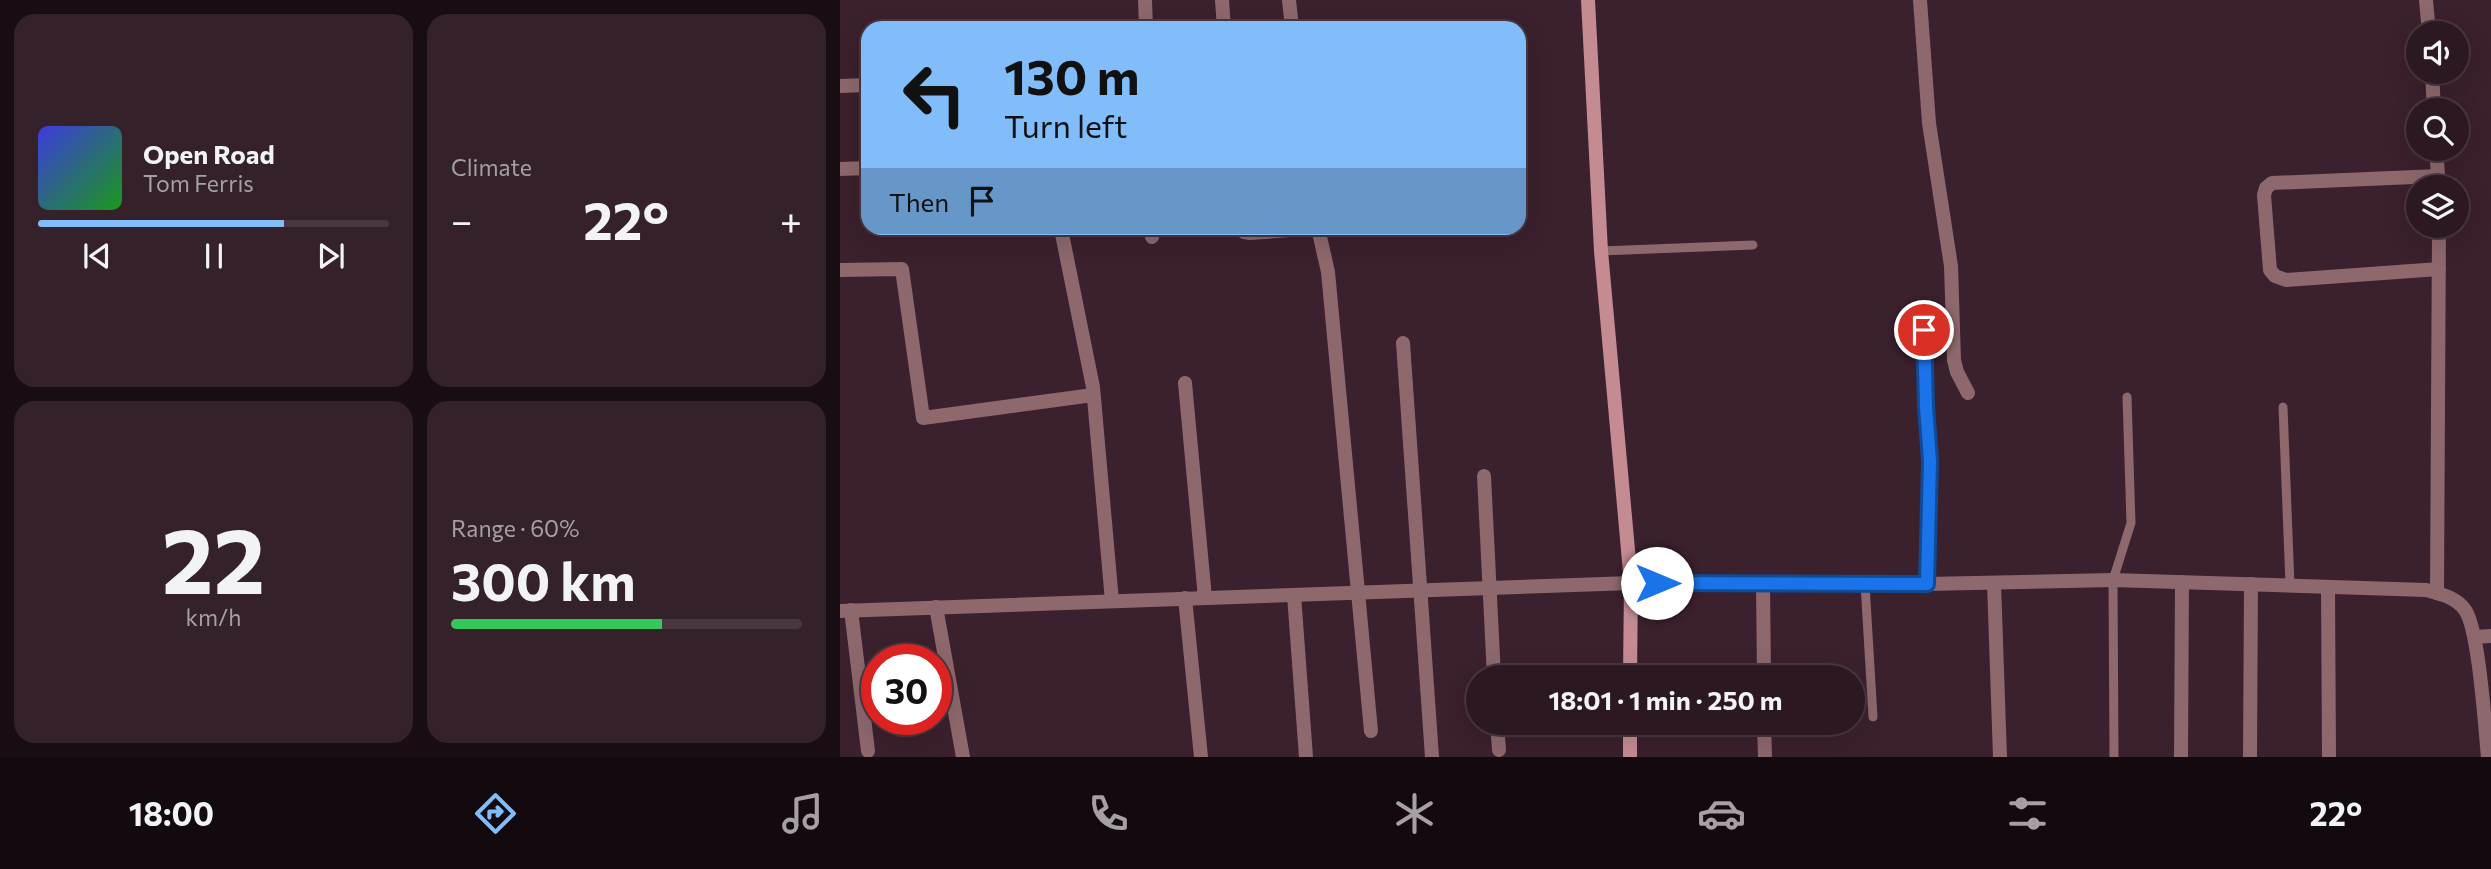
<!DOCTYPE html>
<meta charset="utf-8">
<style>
:root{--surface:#2c1822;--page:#34212a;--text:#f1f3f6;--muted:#a6a0a5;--line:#483740;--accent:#81bdfa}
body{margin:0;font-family:Commissioner,sans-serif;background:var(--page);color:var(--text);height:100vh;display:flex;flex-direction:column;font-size:26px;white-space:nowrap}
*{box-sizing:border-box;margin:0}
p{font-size:23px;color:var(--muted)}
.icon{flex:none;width:38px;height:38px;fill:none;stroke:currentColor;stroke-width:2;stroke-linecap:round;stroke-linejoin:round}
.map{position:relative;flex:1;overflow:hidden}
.panel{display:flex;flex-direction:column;gap:14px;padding:14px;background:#180d13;width:840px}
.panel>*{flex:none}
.hud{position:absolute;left:21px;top:21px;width:665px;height:214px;border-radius:21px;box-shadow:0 7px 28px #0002,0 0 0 2px var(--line);background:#81bdfa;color:#111;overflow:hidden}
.fabs{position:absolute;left:1566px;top:21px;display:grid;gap:14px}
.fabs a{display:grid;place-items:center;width:63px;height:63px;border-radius:50%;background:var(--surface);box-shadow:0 7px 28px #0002,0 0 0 2px var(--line);font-size:35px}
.speed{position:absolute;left:21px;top:644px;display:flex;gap:14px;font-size:35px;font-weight:700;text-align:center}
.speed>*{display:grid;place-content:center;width:91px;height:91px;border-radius:50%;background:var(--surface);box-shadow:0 7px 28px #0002,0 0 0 2px var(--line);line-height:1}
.speed .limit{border:10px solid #d22;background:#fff;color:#111}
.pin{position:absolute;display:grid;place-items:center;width:60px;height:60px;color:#fff;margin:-30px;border:4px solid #fff;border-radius:50%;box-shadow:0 2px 7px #0007}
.me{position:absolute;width:77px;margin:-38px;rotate:90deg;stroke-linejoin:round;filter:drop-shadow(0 0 5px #0008)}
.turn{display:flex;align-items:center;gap:24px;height:147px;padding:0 28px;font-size:32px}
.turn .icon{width:91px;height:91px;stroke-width:2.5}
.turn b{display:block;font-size:49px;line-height:60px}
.then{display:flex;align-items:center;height:66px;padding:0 28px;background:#0003;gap:14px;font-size:26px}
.big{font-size:52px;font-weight:700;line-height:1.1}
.panel .widget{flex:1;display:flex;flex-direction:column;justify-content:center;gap:10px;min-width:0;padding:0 24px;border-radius:21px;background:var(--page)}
.panel .dial{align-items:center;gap:0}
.dial b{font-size:91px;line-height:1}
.song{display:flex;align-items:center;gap:21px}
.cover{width:84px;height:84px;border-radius:10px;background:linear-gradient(135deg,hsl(240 70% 55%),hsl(120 70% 35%))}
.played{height:7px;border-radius:4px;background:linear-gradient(90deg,var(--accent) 70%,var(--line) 70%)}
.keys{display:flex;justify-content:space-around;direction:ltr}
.heat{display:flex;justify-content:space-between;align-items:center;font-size:38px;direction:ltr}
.charge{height:10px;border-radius:5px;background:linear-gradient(90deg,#34c759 60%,var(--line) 0)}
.panel .tiles{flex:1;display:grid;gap:14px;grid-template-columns:repeat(2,1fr)}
.trip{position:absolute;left:626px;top:665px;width:399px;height:70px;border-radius:35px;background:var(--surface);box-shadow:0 7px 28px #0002,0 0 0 2px var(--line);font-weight:700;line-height:70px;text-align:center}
.tab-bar{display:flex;height:112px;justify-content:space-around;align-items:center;background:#120a0e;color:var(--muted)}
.tab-bar .icon{width:49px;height:49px}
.tab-bar .on{color:var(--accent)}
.tab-bar b{font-size:32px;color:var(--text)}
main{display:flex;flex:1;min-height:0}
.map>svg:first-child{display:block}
</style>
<main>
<section class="panel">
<div class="tiles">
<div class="widget">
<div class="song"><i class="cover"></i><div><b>Open Road</b><p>Tom Ferris</p></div></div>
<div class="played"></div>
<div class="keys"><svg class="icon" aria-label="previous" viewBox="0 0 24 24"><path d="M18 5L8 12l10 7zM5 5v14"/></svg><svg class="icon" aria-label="pause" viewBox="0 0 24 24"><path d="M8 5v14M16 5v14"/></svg><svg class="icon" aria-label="next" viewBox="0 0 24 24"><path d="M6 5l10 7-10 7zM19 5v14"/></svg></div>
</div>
<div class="widget"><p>Climate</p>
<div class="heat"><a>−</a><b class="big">22°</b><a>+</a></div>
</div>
<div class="widget dial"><b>22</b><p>km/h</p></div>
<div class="widget"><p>Range · 60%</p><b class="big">300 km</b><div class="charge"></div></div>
</div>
</section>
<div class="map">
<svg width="1651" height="757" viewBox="0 0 1651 757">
<rect width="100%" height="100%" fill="#3b202d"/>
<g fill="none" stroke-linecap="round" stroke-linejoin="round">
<g stroke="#8d686d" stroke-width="9">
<path d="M 761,251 L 913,245"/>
<path d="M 1443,407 L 1450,585"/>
<path d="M 1025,584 L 1033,717"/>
<path d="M 1274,757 L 1273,580 L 1291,523 L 1287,397"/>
</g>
<g stroke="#8d686d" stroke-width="14">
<path d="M 305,0 L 306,28"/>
<path d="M 382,0 L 384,28"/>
<path d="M 449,0 L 452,28"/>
<path d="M 1080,0 L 1089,123 L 1111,266 L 1114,360 L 1117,372 L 1128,393"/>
<path d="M 1586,0 L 1589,33"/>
<path d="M 1592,72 L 1594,110"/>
<path d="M 0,86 L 28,85"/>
<path d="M 1596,149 L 1599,187"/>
<path d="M 0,169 L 28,168"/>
<path d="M 1598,176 L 1432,183 L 1426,188 L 1424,195 L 1430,270 L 1435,276 L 1446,280 L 1599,269"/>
<path d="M 311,228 L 312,237"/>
<path d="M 402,228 L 404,232 L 410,233 L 478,228 L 488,272 L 531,731"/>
<path d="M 222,234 L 253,387 L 272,601"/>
<path d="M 0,270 L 62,269 L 83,418 L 253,395"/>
<path d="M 1085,330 L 1085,406 L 1090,461 L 1087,584"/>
<path d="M 563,343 L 592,757"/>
<path d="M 345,383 L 365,598"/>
<path d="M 644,476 L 654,677"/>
<path d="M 923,583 L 924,677"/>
<path d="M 1154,583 L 1160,757"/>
<path d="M 1488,587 L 1489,757"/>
<path d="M 1597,593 L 1599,226"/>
<path d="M 454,595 L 466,757"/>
<path d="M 345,598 L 361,757"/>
<path d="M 96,607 L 123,757"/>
<path d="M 11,610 L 28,751"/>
<path d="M 0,611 L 791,583 L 1087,584 L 1273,580 L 1586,590 C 1600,594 1616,597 1625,610 C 1639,629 1645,728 1648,757"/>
<path d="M 1635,637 L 1651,636"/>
<path d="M 657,723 L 659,750"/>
<path d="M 924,723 L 925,757"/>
<path d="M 1341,757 L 1342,582"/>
<path d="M 1410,757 L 1411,584"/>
</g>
<g stroke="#c58b93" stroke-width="14">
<path d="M 748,0 L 761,251 L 791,583 L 790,677"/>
<path d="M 790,757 L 790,723"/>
</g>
</g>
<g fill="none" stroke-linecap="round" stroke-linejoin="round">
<g stroke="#114b97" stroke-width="18">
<path id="route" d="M 817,583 L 1087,584 L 1090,461 L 1086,406 L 1084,330"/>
</g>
<use href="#route" stroke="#1a73e8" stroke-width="12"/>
</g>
</svg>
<div class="fabs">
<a><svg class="icon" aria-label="sound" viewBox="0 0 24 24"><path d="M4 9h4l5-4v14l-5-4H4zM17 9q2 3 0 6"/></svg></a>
<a><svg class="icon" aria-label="search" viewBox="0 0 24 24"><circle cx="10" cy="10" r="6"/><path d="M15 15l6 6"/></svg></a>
<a><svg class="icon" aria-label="layers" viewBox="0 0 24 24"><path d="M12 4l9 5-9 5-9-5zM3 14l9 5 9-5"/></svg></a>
</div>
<div class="speed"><div class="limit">30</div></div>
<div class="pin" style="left:1084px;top:330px;background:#d93025"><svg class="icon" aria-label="arrive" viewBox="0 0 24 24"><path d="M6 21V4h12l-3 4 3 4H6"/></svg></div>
<svg class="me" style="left:817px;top:583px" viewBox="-20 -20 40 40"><circle r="19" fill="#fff"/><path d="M0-13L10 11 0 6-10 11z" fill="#1a73e8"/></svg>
<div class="trip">18:01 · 1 min · 250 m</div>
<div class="hud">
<div class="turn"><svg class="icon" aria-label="left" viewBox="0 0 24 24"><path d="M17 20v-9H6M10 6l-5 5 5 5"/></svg><div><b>130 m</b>Turn left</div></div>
<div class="then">Then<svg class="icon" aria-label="arrive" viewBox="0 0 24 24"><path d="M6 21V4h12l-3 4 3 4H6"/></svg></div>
</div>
</div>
</main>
<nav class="tab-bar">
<b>18:00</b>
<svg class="icon on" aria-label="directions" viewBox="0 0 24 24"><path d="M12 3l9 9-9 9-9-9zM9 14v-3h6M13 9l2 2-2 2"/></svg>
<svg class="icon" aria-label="music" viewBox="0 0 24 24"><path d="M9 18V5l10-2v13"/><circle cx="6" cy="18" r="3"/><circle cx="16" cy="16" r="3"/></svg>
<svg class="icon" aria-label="phone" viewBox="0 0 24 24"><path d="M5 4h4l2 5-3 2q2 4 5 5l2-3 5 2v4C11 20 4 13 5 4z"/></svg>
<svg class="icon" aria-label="climate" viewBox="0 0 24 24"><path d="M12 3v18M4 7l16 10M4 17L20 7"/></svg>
<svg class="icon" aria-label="car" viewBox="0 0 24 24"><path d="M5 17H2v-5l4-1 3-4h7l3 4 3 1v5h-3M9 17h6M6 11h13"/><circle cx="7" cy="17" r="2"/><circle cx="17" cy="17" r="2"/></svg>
<svg class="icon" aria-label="filters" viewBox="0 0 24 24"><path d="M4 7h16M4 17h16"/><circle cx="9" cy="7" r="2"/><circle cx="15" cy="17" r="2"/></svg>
<b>22°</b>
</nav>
